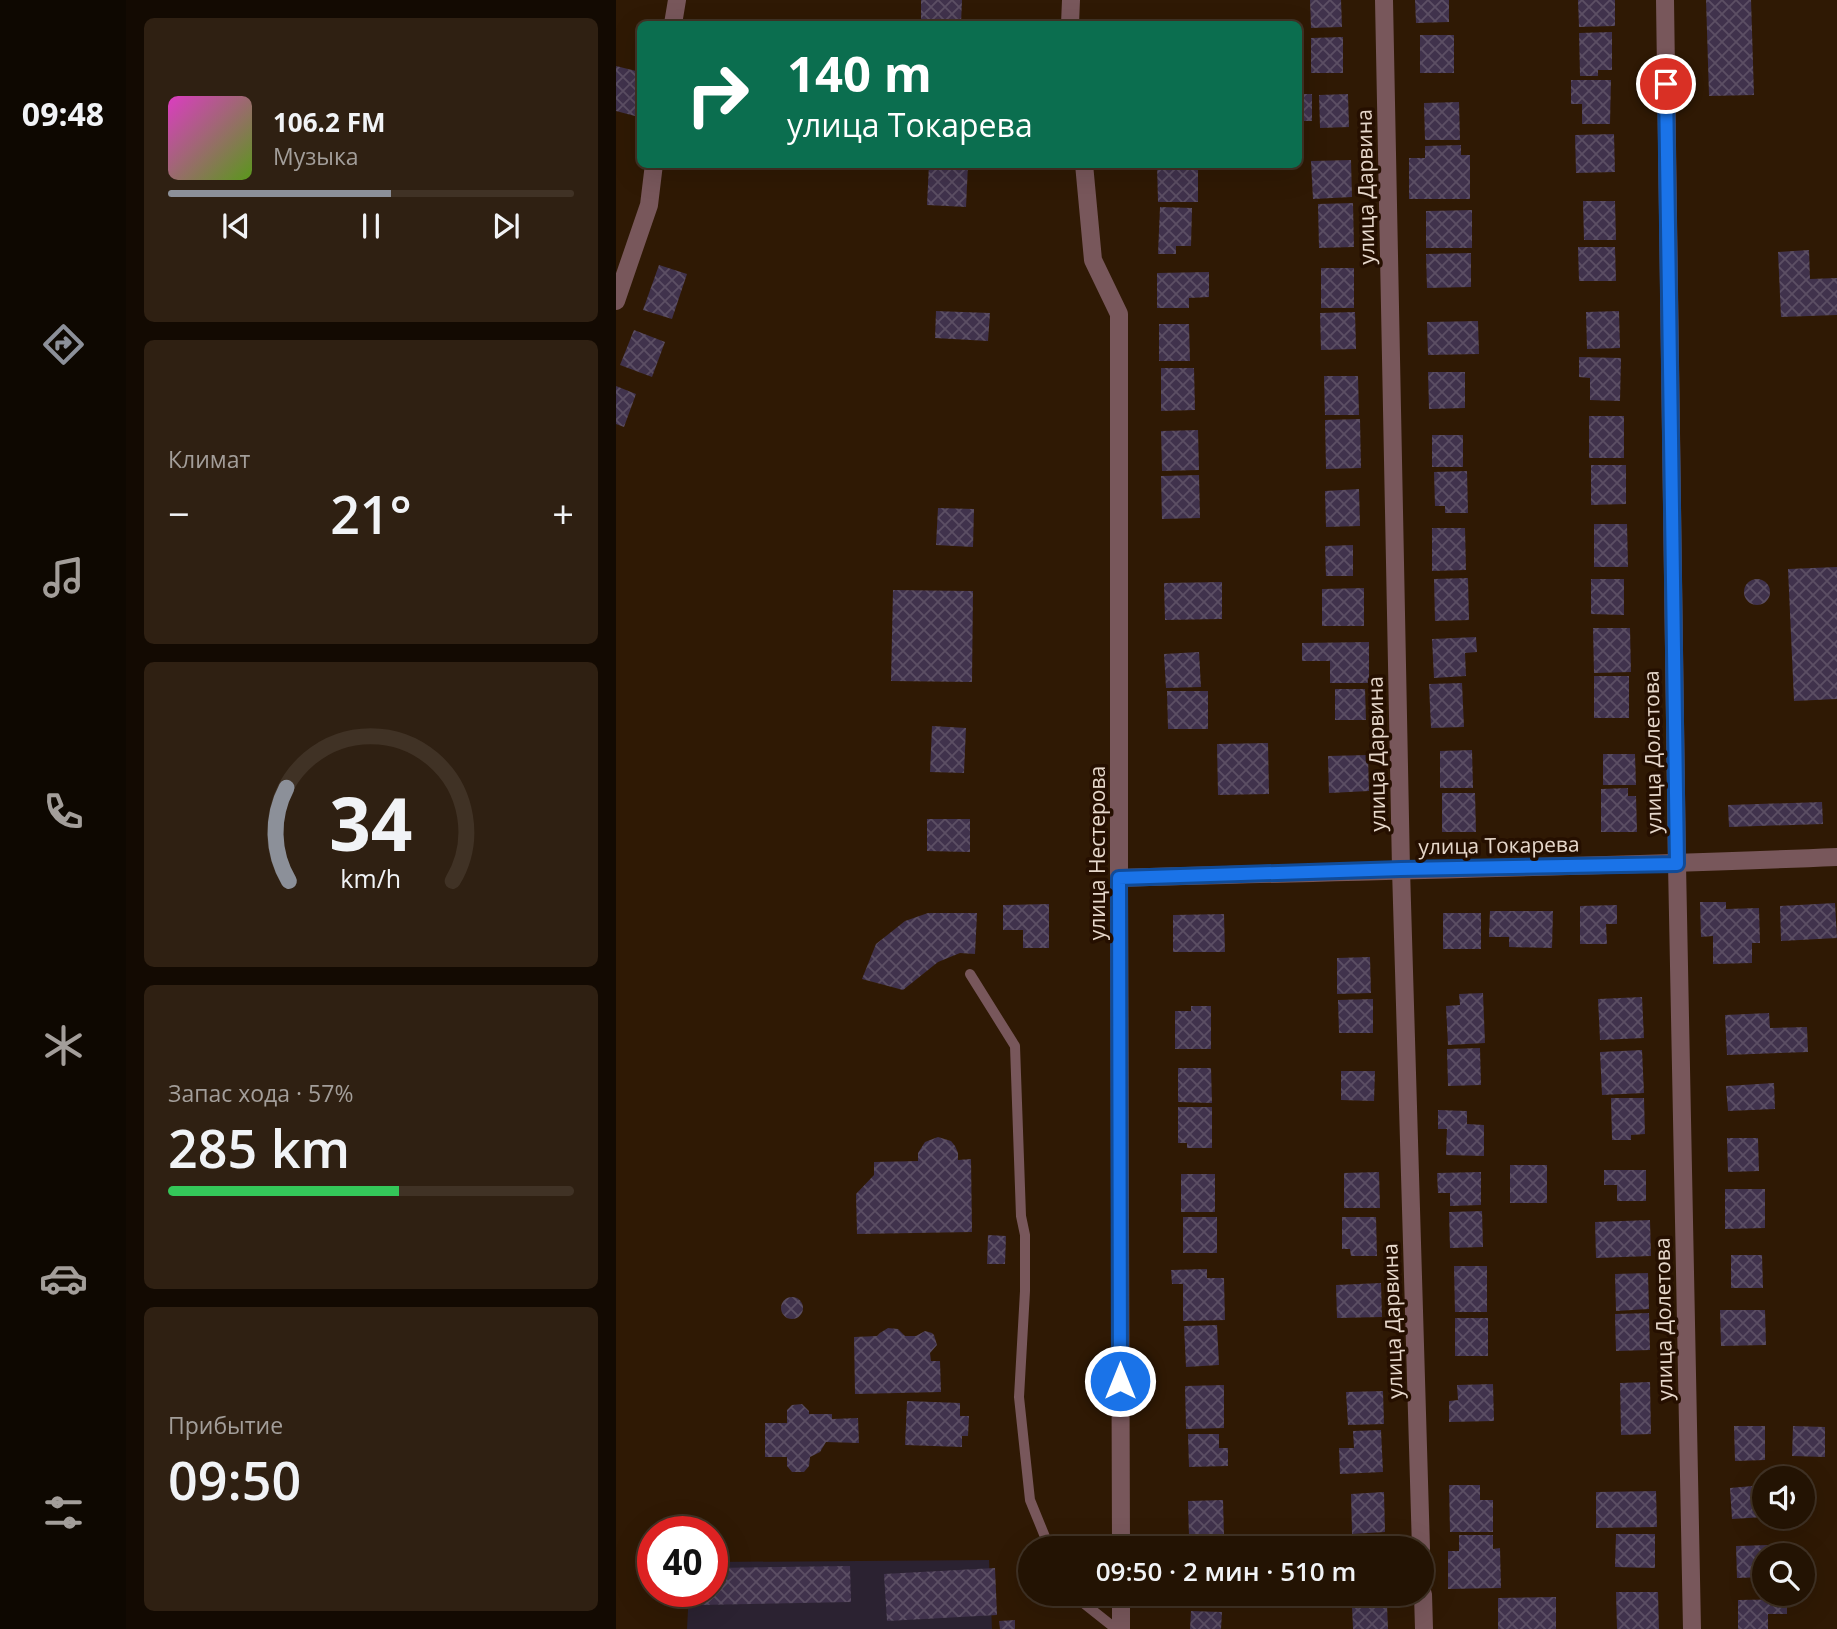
<!DOCTYPE html>
<html lang="ru">
<meta charset="utf-8">
<style>
:root{--surface:#231303;--page:#2f2012;--text:#f1f3f6;--muted:#a39e9a;--line:#403225;--accent:#8c9099}
body{margin:0;font-family:"Open Sans",sans-serif;background:var(--page);color:var(--text);height:100vh;display:flex;flex-direction:column;font-size:26px;white-space:nowrap}
*{box-sizing:border-box;margin:0}
p{font-size:23px;color:var(--muted)}
.icon{flex:none;width:38px;height:38px;fill:none;stroke:currentColor;stroke-width:2;stroke-linecap:round;stroke-linejoin:round}
.map{position:relative;flex:1;overflow:hidden}
.details{display:flex;flex-direction:column;gap:18px;padding:18px;background:#130a02;width:490px}
.details>*{flex:none}
.hud{position:absolute;left:21px;top:21px;width:665px;height:147px;border-radius:10px;box-shadow:0 7px 28px #0002,0 0 0 2px var(--line);background:#0b6e4f;color:#fff;overflow:hidden}
.fabs{position:absolute;left:1136px;top:1466px;display:grid;gap:14px}
.fabs a{display:grid;place-items:center;width:63px;height:63px;border-radius:50%;background:var(--surface);box-shadow:0 7px 28px #0002,0 0 0 2px var(--line);font-size:35px}
.speed{position:absolute;left:21px;top:1516px;display:flex;gap:14px;font-size:35px;font-weight:700;text-align:center}
.speed>*{display:grid;place-content:center;width:91px;height:91px;border-radius:50%;background:var(--surface);box-shadow:0 7px 28px #0002,0 0 0 2px var(--line);line-height:1}
.speed .limit{border:10px solid #d22;background:#fff;color:#111}
.pin{position:absolute;display:grid;place-items:center;width:60px;height:60px;color:#fff;margin:-30px;border:4px solid #fff;border-radius:50%;box-shadow:0 2px 7px #0007}
.me{position:absolute;width:77px;margin:-38px;rotate:0deg;stroke-linejoin:round;filter:drop-shadow(0 0 5px #0008)}
.turn{display:flex;align-items:center;gap:24px;height:147px;padding:0 35px;font-size:32px}
.turn .icon{width:91px;height:91px;stroke-width:2.5}
.turn b{display:block;font-size:49px;line-height:60px}
.big{font-size:52px;font-weight:600;line-height:1.1}
.details .tile{flex:1;display:flex;flex-direction:column;justify-content:center;gap:10px;min-width:0;padding:0 24px;border-radius:10px;background:var(--page)}
.details .dial{align-items:center;gap:0}
.dial svg{height:182px;overflow:visible;fill:none;stroke:var(--line);stroke-width:7;stroke-linecap:round;text-anchor:middle}
.dial text{fill:var(--text);stroke:none}
.song{display:flex;align-items:center;gap:21px}
.cover{width:84px;height:84px;border-radius:10px;background:linear-gradient(135deg,hsl(310 70% 55%),hsl(90 70% 35%))}
.played{height:7px;border-radius:4px;background:linear-gradient(90deg,var(--accent) 55%,var(--line) 55%)}
.keys{display:flex;justify-content:space-around;direction:ltr}
.heat{display:flex;justify-content:space-between;align-items:center;font-size:38px;direction:ltr}
.charge{height:10px;border-radius:5px;background:linear-gradient(90deg,#34c759 57%,var(--line) 0)}
.trip{position:absolute;left:402px;top:1536px;width:416px;height:70px;border-radius:35px;background:var(--surface);box-shadow:0 7px 28px #0002,0 0 0 2px var(--line);font-weight:600;line-height:70px;text-align:center}
main{display:flex;flex:1;min-height:0}
.tab-bar{display:flex;flex-direction:column;width:126px;justify-content:space-around;align-items:center;background:#0e0801;color:var(--muted)}
.tab-bar .icon{width:49px;height:49px}
.tab-bar .active{color:var(--accent)}
.tab-bar b{font-size:32px;color:var(--text)}
.map>svg:first-child{display:block}
</style>
<main>
<nav class="tab-bar">
<b>09:48</b>
<svg class="icon active" aria-label="directions" viewBox="0 0 24 24"><path d="M12 3l9 9-9 9-9-9zM9 14v-3h6M13 9l2 2-2 2"/></svg>
<svg class="icon" aria-label="music" viewBox="0 0 24 24"><path d="M9 18V5l10-2v13"/><circle cx="6" cy="18" r="3"/><circle cx="16" cy="16" r="3"/></svg>
<svg class="icon" aria-label="phone" viewBox="0 0 24 24"><path d="M5 4h4l2 5-3 2q2 4 5 5l2-3 5 2v4C11 20 4 13 5 4z"/></svg>
<svg class="icon" aria-label="climate" viewBox="0 0 24 24"><path d="M12 3v18M4 7l16 10M4 17L20 7"/></svg>
<svg class="icon" aria-label="car" viewBox="0 0 24 24"><path d="M5 17H2v-5l4-1 3-4h7l3 4 3 1v5h-3M9 17h6M6 11h13"/><circle cx="7" cy="17" r="2"/><circle cx="17" cy="17" r="2"/></svg>
<svg class="icon" aria-label="filters" viewBox="0 0 24 24"><path d="M4 7h16M4 17h16"/><circle cx="9" cy="7" r="2"/><circle cx="15" cy="17" r="2"/></svg>
</nav>
<section class="details">
<div class="tile">
<div class="song"><i class="cover"></i><div><b>106.2 FM</b><p>Музыка</p></div></div>
<div class="played"></div>
<div class="keys"><svg class="icon" aria-label="previous" viewBox="0 0 24 24"><path d="M18 5L8 12l10 7zM5 5v14"/></svg><svg class="icon" aria-label="pause" viewBox="0 0 24 24"><path d="M8 5v14M16 5v14"/></svg><svg class="icon" aria-label="next" viewBox="0 0 24 24"><path d="M6 5l10 7-10 7zM19 5v14"/></svg></div>
</div>
<div class="tile"><p>Климат</p>
<div class="heat"><a>−</a><b class="big">21°</b><a>+</a></div>
</div>
<div class="tile dial"><svg viewBox="0 0 100 80">
<path d="M14 69A42 42 0 1 1 86 69"/>
<path d="M14 69A42 42 0 0 1 13 28" stroke="#8c9099"/>
<text x="50" y="56" font-size="32" font-weight="700">34</text>
<text x="50" y="72" font-size="11">km/h</text>
</svg></div>
<div class="tile"><p>Запас хода · 57%</p><b class="big">285 km</b><div class="charge"></div></div>
<div class="tile"><p>Прибытие</p><b class="big">09:50</b></div>
</section>
<div class="map">
<svg width="1221" height="1629" viewBox="0 0 1221 1629">
<defs>
<pattern id="building-cross-hatch" width="8" height="8" patternUnits="userSpaceOnUse" patternTransform="scale(1.75)"><rect width="8" height="8" fill="#40324c"/><path d="M0 0l8 8M0 8l8-8" fill="none" stroke="#5c4f64"/></pattern>
</defs>
<rect width="100%" height="100%" fill="#2f1904"/>
<path fill="#2b2231" d="M 373,1560 L 376,1629 L 71,1629 L 73,1591 L 96,1591 L 96,1562 Z"/>
<g fill="url(#building-cross-hatch)">
<path d="M 305,0 L 346,0 L 345,24 L 305,24 Z"/>
<path d="M 694,0 L 725,0 L 726,27 L 695,28 Z"/>
<path d="M 799,0 L 833,0 L 833,22 L 800,23 Z"/>
<path d="M 962,0 L 999,0 L 999,26 L 963,27 Z"/>
<path d="M 1090,0 L 1135,0 L 1138,95 L 1093,96 Z"/>
<path d="M 996,32 L 996,70 L 982,70 L 982,76 L 964,76 L 963,33 Z"/>
<rect x="804" y="35" width="34" height="38"/>
<path d="M 727,37 L 727,73 L 695,73 L 695,38 Z"/>
<path d="M 0,66 L 24,72 L 24,91 L 19,116 L 0,111 Z"/>
<path d="M 955,80 L 995,80 L 994,124 L 966,124 L 966,104 L 955,104 Z"/>
<rect x="682" y="94" width="14" height="27"/>
<path d="M 732,94 L 733,127 L 704,128 L 703,95 Z"/>
<path d="M 843,102 L 844,140 L 809,140 L 808,103 Z"/>
<path d="M 998,134 L 999,172 L 960,173 L 959,135 Z"/>
<path d="M 845,145 L 845,155 L 854,155 L 854,199 L 793,199 L 793,158 L 809,158 L 809,146 Z"/>
<path d="M 735,160 L 736,197 L 697,199 L 695,161 Z"/>
<path d="M 313,164 L 352,165 L 350,207 L 311,205 Z"/>
<path d="M 541,164 L 582,164 L 582,202 L 542,202 Z"/>
<path d="M 967,201 L 999,201 L 1000,240 L 968,240 Z"/>
<path d="M 737,203 L 738,247 L 703,248 L 702,204 Z"/>
<path d="M 544,207 L 576,208 L 575,246 L 560,246 L 560,254 L 542,254 Z"/>
<path d="M 856,210 L 856,248 L 810,248 L 810,211 Z"/>
<path d="M 962,247 L 999,247 L 1000,281 L 963,281 Z"/>
<path d="M 1193,250 L 1194,279 L 1221,278 L 1221,315 L 1165,317 L 1162,252 Z"/>
<path d="M 855,253 L 855,287 L 811,288 L 810,254 Z"/>
<path d="M 43,265 L 71,274 L 56,319 L 27,310 Z"/>
<rect x="705" y="268" width="33" height="40"/>
<path d="M 593,272 L 593,297 L 573,298 L 573,308 L 541,308 L 541,273 Z"/>
<path d="M 320,311 L 374,313 L 372,341 L 319,338 Z"/>
<path d="M 1003,311 L 1004,348 L 971,349 L 970,312 Z"/>
<path d="M 739,312 L 740,349 L 705,350 L 704,313 Z"/>
<path d="M 862,321 L 863,354 L 812,355 L 811,322 Z"/>
<path d="M 543,324 L 573,324 L 574,361 L 543,361 Z"/>
<path d="M 18,330 L 49,342 L 36,377 L 4,365 Z"/>
<path d="M 963,357 L 1005,358 L 1004,401 L 974,400 L 974,378 L 963,377 Z"/>
<path d="M 545,368 L 578,368 L 579,410 L 545,411 Z"/>
<path d="M 812,372 L 849,372 L 849,408 L 813,409 Z"/>
<path d="M 708,376 L 742,376 L 743,415 L 709,415 Z"/>
<path d="M 0,386 L 20,394 L 8,427 L 0,424 Z"/>
<rect x="973" y="416" width="35" height="42"/>
<path d="M 744,419 L 745,468 L 710,469 L 709,420 Z"/>
<path d="M 582,430 L 583,470 L 546,471 L 545,431 Z"/>
<rect x="816" y="435" width="31" height="32"/>
<path d="M 975,465 L 1010,465 L 1010,504 L 975,505 Z"/>
<path d="M 851,471 L 852,513 L 829,513 L 829,506 L 819,506 L 818,472 Z"/>
<path d="M 583,475 L 584,518 L 546,519 L 545,476 Z"/>
<path d="M 743,489 L 744,526 L 710,527 L 709,491 Z"/>
<path d="M 322,508 L 358,509 L 357,547 L 320,545 Z"/>
<path d="M 978,524 L 1011,524 L 1012,567 L 978,567 Z"/>
<path d="M 816,528 L 849,528 L 850,570 L 816,571 Z"/>
<path d="M 737,545 L 737,576 L 710,576 L 709,546 Z"/>
<path d="M 1221,567 L 1221,699 L 1178,701 L 1172,569 Z"/>
<path d="M 852,578 L 853,620 L 819,621 L 818,579 Z"/>
<path d="M 975,579 L 1008,579 L 1008,615 L 975,614 Z"/>
<circle cx="1141" cy="592" r="13"/>
<path d="M 606,582 L 606,619 L 549,620 L 548,583 Z"/>
<path d="M 748,588 L 748,626 L 706,626 L 706,589 Z"/>
<path d="M 277,590 L 357,591 L 356,682 L 275,681 Z"/>
<path d="M 977,628 L 1014,628 L 1015,672 L 978,673 Z"/>
<path d="M 860,637 L 861,652 L 849,653 L 850,676 L 818,678 L 816,639 Z"/>
<path d="M 753,642 L 753,683 L 714,683 L 714,661 L 686,661 L 686,643 Z"/>
<path d="M 583,652 L 585,687 L 550,688 L 548,654 Z"/>
<rect x="978" y="676" width="35" height="42"/>
<path d="M 846,683 L 848,727 L 815,728 L 813,684 Z"/>
<path d="M 719,689 L 749,689 L 750,720 L 719,720 Z"/>
<path d="M 551,691 L 592,691 L 592,729 L 552,729 Z"/>
<path d="M 316,726 L 350,728 L 348,773 L 314,772 Z"/>
<path d="M 652,743 L 653,794 L 602,795 L 601,744 Z"/>
<path d="M 856,750 L 857,788 L 824,788 L 824,751 Z"/>
<path d="M 987,754 L 1019,754 L 1020,785 L 987,785 Z"/>
<path d="M 752,755 L 753,791 L 713,793 L 712,756 Z"/>
<path d="M 1012,788 L 1012,796 L 1020,796 L 1021,832 L 985,832 L 985,789 Z"/>
<path d="M 826,793 L 859,793 L 860,832 L 826,832 Z"/>
<path d="M 1206,802 L 1207,824 L 1113,827 L 1112,805 Z"/>
<path d="M 311,819 L 354,819 L 354,852 L 311,851 Z"/>
<path d="M 1084,902 L 1110,902 L 1110,909 L 1143,908 L 1144,943 L 1136,943 L 1136,963 L 1097,964 L 1097,936 L 1085,937 Z"/>
<path d="M 1219,903 L 1221,938 L 1165,941 L 1164,906 Z"/>
<path d="M 433,904 L 433,948 L 407,948 L 407,930 L 387,930 L 387,905 Z"/>
<path d="M 1001,905 L 1001,924 L 990,924 L 991,944 L 964,944 L 964,906 Z"/>
<path d="M 874,911 L 937,911 L 936,948 L 893,947 L 893,937 L 873,937 Z"/>
<path d="M 312,913 L 361,913 L 359,954 L 344,953 L 322,962 L 287,990 L 246,979 L 260,944 L 289,921 Z"/>
<rect x="827" y="913" width="38" height="36"/>
<path d="M 608,914 L 609,952 L 557,952 L 557,915 Z"/>
<path d="M 754,957 L 755,993 L 721,994 L 721,958 Z"/>
<path d="M 867,993 L 869,1043 L 832,1045 L 830,1006 L 844,1005 L 843,994 Z"/>
<path d="M 1026,997 L 1028,1038 L 984,1040 L 982,999 Z"/>
<path d="M 757,999 L 757,1033 L 723,1033 L 722,1000 Z"/>
<path d="M 575,1006 L 595,1006 L 595,1049 L 559,1049 L 559,1011 L 575,1011 Z"/>
<path d="M 1153,1013 L 1154,1028 L 1191,1027 L 1192,1052 L 1111,1055 L 1109,1015 Z"/>
<path d="M 864,1048 L 865,1085 L 832,1086 L 831,1049 Z"/>
<path d="M 1026,1050 L 1028,1093 L 986,1095 L 984,1052 Z"/>
<path d="M 562,1068 L 595,1068 L 596,1103 L 562,1102 Z"/>
<path d="M 725,1071 L 759,1071 L 758,1101 L 725,1100 Z"/>
<path d="M 1158,1083 L 1159,1109 L 1112,1111 L 1110,1086 Z"/>
<path d="M 995,1098 L 1028,1098 L 1029,1134 L 1015,1135 L 1015,1140 L 996,1140 Z"/>
<path d="M 562,1107 L 596,1107 L 596,1148 L 571,1148 L 571,1143 L 562,1143 Z"/>
<path d="M 822,1110 L 851,1111 L 851,1124 L 868,1125 L 868,1156 L 830,1155 L 831,1129 L 822,1129 Z"/>
<path d="M 322,1137 L 335,1141 L 339,1146 L 342,1153 L 342,1160 L 355,1159 L 356,1232 L 241,1234 L 240,1194 L 258,1175 L 258,1162 L 302,1161 L 302,1153 L 309,1142 Z"/>
<path d="M 1111,1138 L 1142,1138 L 1143,1171 L 1112,1172 Z"/>
<rect x="894" y="1165" width="37" height="38"/>
<path d="M 988,1170 L 1030,1170 L 1030,1201 L 1001,1201 L 1001,1185 L 988,1185 Z"/>
<path d="M 763,1172 L 764,1208 L 728,1208 L 728,1173 Z"/>
<path d="M 865,1172 L 865,1205 L 834,1206 L 834,1193 L 822,1193 L 821,1173 Z"/>
<rect x="565" y="1174" width="34" height="38"/>
<path d="M 1109,1189 L 1149,1189 L 1149,1228 L 1109,1229 Z"/>
<path d="M 866,1211 L 867,1247 L 834,1248 L 833,1212 Z"/>
<rect x="567" y="1217" width="34" height="36"/>
<path d="M 726,1217 L 760,1217 L 761,1256 L 735,1256 L 734,1249 L 726,1249 Z"/>
<path d="M 1034,1220 L 1035,1256 L 980,1258 L 979,1222 Z"/>
<path d="M 372,1235 L 390,1236 L 389,1264 L 371,1264 Z"/>
<path d="M 1115,1255 L 1146,1255 L 1147,1288 L 1115,1288 Z"/>
<path d="M 838,1266 L 871,1266 L 871,1312 L 839,1312 Z"/>
<path d="M 591,1269 L 591,1278 L 608,1278 L 609,1320 L 567,1321 L 567,1284 L 556,1284 L 555,1270 Z"/>
<path d="M 1032,1273 L 1033,1309 L 1000,1311 L 999,1274 Z"/>
<path d="M 765,1283 L 766,1317 L 721,1318 L 720,1285 Z"/>
<circle cx="176" cy="1308" r="11"/>
<path d="M 1104,1310 L 1149,1310 L 1150,1345 L 1105,1346 Z"/>
<path d="M 1033,1313 L 1034,1350 L 1000,1351 L 999,1314 Z"/>
<rect x="839" y="1318" width="33" height="38"/>
<path d="M 601,1325 L 603,1365 L 570,1367 L 568,1326 Z"/>
<path d="M 272,1328 L 282,1329 L 289,1336 L 300,1336 L 309,1331 L 316,1333 L 318,1335 L 321,1345 L 314,1353 L 315,1361 L 324,1361 L 325,1392 L 239,1394 L 238,1337 L 261,1336 L 264,1333 Z"/>
<path d="M 1034,1382 L 1035,1434 L 1005,1435 L 1004,1383 Z"/>
<path d="M 877,1384 L 878,1421 L 833,1422 L 833,1401 L 842,1400 L 841,1385 Z"/>
<path d="M 608,1385 L 608,1428 L 570,1429 L 569,1386 Z"/>
<path d="M 767,1391 L 768,1424 L 732,1425 L 730,1392 Z"/>
<path d="M 291,1401 L 344,1403 L 344,1416 L 353,1416 L 352,1436 L 346,1436 L 346,1447 L 289,1445 Z"/>
<path d="M 186,1404 L 193,1411 L 193,1414 L 216,1414 L 216,1419 L 242,1418 L 243,1443 L 210,1442 L 204,1452 L 194,1457 L 193,1466 L 188,1472 L 176,1472 L 171,1466 L 171,1457 L 149,1457 L 149,1423 L 171,1423 L 171,1410 L 176,1405 Z"/>
<path d="M 1118,1426 L 1149,1426 L 1149,1460 L 1119,1461 Z"/>
<path d="M 1177,1426 L 1209,1427 L 1209,1457 L 1176,1456 Z"/>
<path d="M 765,1430 L 767,1472 L 724,1474 L 723,1448 L 738,1448 L 737,1431 Z"/>
<path d="M 572,1434 L 603,1434 L 603,1448 L 612,1448 L 612,1466 L 573,1467 Z"/>
<path d="M 833,1485 L 864,1485 L 864,1500 L 877,1500 L 877,1532 L 834,1532 Z"/>
<path d="M 1148,1485 L 1148,1517 L 1116,1519 L 1114,1488 Z"/>
<path d="M 1040,1491 L 1041,1527 L 980,1528 L 980,1492 Z"/>
<path d="M 768,1492 L 769,1532 L 736,1534 L 735,1494 Z"/>
<path d="M 607,1500 L 608,1536 L 573,1536 L 572,1501 Z"/>
<path d="M 1000,1534 L 1039,1534 L 1039,1568 L 999,1567 Z"/>
<path d="M 843,1535 L 877,1535 L 877,1549 L 884,1548 L 885,1588 L 832,1589 L 832,1551 L 843,1551 Z"/>
<path d="M 768,1537 L 769,1549 L 736,1549 L 736,1538 Z"/>
<rect x="573" y="1543" width="34" height="6"/>
<path d="M 1153,1545 L 1153,1556 L 1148,1556 L 1148,1577 L 1121,1578 L 1120,1546 Z"/>
<path d="M 234,1566 L 235,1602 L 82,1605 L 82,1591 L 96,1591 L 96,1568 Z"/>
<path d="M 379,1568 L 381,1615 L 271,1621 L 268,1574 Z"/>
<path d="M 1000,1592 L 1042,1592 L 1043,1629 L 1001,1629 Z"/>
<path d="M 940,1597 L 940,1629 L 882,1629 L 882,1598 Z"/>
<path d="M 1171,1599 L 1171,1614 L 1152,1614 L 1152,1629 L 1122,1629 L 1122,1600 Z"/>
<path d="M 771,1605 L 772,1629 L 737,1629 L 736,1606 Z"/>
<path d="M 575,1611 L 606,1612 L 605,1629 L 574,1629 Z"/>
<path d="M 399,1620 L 399,1629 L 384,1629 L 383,1621 Z"/>
</g>
<g fill="none" stroke-linecap="round" stroke-linejoin="round">
<g stroke="#78575b" stroke-width="10">
<path d="M 354,974 L 399,1046 L 405,1216 L 409,1235 L 409,1291 L 403,1397 L 414,1500 L 434,1549"/>
<path d="M 456,1594 L 500,1629"/>
</g>
<g stroke="#78575b" stroke-width="18">
<path d="M 768,0 L 785,869 L 805,1549"/>
<path d="M 1049,0 L 1061,864 L 1076,1629"/>
<path d="M 57,24 L 61,0"/>
<path d="M 454,24 L 455,0"/>
<path d="M 468,164 L 477,260 L 503,314 L 503,878 C 742,871 982,867 1221,857"/>
<path d="M 0,301 L 33,205 L 38,164"/>
<path d="M 807,1594 L 808,1629"/>
</g>
<g stroke="#78575b" stroke-width="18">
<path d="M 503,878 L 505,1549"/>
<path d="M 505,1594 L 505,1629"/>
</g>
</g>
<g fill="none" stroke-linecap="round" stroke-linejoin="round">
<g stroke="#114b97" stroke-width="18">
<path id="route" d="M 504,1381 L 503,878 L 785,869 L 1061,864 L 1050,84"/>
</g>
<use href="#route" stroke="#1a73e8" stroke-width="12"/>
</g>
<g text-anchor="middle" dominant-baseline="central" stroke-width="7" stroke-linejoin="round" paint-order="stroke">
<g font-size="21" fill="#e7d8cb" stroke="#250f00">
<text transform="translate(749 187) rotate(-91)">улица Дарвина</text>
<text transform="translate(1036 752) rotate(-91)">улица Долетова</text>
<text transform="translate(760 754) rotate(-91)">улица Дарвина</text>
<text transform="translate(883 845) rotate(-1)">улица Токарева</text>
<text transform="translate(481 853) rotate(-90)">улица Нестерова</text>
<text transform="translate(1047 1319) rotate(-91)">улица Долетова</text>
<text transform="translate(776 1321) rotate(-92)">улица Дарвина</text>
</g>
</g>
</svg>
<div class="fabs">
<a><svg class="icon" aria-label="sound" viewBox="0 0 24 24"><path d="M4 9h4l5-4v14l-5-4H4zM17 9q2 3 0 6"/></svg></a>
<a><svg class="icon" aria-label="search" viewBox="0 0 24 24"><circle cx="10" cy="10" r="6"/><path d="M15 15l6 6"/></svg></a>
</div>
<div class="speed"><div class="limit">40</div></div>
<div class="pin" style="left:1050px;top:84px;background:#d93025"><svg class="icon" aria-label="arrive" viewBox="0 0 24 24"><path d="M6 21V4h12l-3 4 3 4H6"/></svg></div>
<svg class="me" style="left:504px;top:1381px" viewBox="-20 -20 40 40"><circle r="17" fill="#1a73e8" stroke="#fff" stroke-width="3"/><path d="M0-11L8 9 0 5-8 9z" fill="#fff"/></svg>
<div class="trip">09:50 · 2 мин · 510 m</div>
<div class="hud">
<div class="turn"><svg class="icon" aria-label="right" viewBox="0 0 24 24"><path d="M7 20v-9h11M14 6l5 5-5 5"/></svg><div><b>140 m</b>улица Токарева</div></div>
</div>
</div>
</main>
